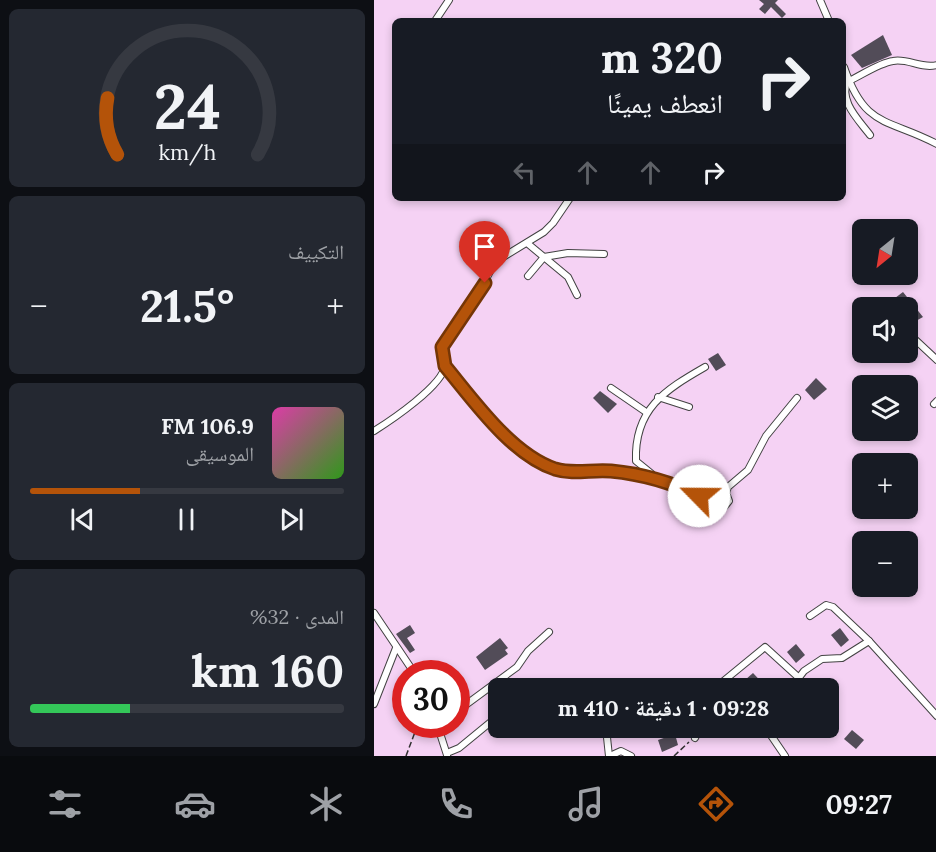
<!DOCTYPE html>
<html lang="ar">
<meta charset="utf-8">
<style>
:root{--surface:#171b24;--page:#242831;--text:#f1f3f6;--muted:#9ea1a6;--line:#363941;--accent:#b45309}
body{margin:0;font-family:Lora,"Noto Naskh Arabic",serif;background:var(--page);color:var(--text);direction:rtl;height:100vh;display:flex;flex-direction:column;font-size:22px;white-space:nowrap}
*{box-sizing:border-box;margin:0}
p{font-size:20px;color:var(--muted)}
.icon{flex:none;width:33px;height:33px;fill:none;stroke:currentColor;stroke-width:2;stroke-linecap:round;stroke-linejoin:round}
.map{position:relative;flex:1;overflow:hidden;direction:ltr}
.sheet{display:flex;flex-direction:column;gap:9px;padding:9px;background:#0d0f14;width:374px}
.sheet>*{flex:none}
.banner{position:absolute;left:18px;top:18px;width:454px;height:183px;border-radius:9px;box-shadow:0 3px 9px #0003;direction:rtl;background:#171b24;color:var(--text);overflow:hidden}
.needle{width:39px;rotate:210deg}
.tools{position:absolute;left:478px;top:219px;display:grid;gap:12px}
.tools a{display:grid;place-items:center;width:66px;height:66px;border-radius:9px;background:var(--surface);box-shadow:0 3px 9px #0003;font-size:30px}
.speed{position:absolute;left:18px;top:660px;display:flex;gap:12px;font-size:30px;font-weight:700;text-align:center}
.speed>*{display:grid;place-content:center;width:78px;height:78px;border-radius:50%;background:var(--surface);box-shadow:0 3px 9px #0003;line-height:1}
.speed .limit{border:9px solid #d22;background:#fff;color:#111}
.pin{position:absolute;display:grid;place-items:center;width:51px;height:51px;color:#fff;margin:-62px -26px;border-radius:50% 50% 50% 0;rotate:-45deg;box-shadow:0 0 6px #0007}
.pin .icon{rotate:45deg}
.me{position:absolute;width:66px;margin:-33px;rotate:293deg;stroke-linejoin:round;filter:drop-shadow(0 0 4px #0008)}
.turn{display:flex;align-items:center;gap:21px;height:126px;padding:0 24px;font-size:27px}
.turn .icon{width:78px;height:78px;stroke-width:2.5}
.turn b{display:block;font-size:42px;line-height:51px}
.lanes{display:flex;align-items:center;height:57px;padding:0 24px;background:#0003;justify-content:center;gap:30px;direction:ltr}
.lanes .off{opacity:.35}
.big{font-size:45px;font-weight:700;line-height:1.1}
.sheet .card{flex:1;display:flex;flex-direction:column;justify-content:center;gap:9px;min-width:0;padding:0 21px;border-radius:9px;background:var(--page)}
.sheet .dial{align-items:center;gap:0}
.dial svg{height:156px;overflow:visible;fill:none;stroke:var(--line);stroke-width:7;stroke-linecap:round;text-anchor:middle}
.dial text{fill:var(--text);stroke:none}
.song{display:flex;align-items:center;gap:18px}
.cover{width:72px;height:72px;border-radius:9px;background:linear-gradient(135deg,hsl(320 70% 55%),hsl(110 70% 35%))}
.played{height:6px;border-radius:3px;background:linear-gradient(90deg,var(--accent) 35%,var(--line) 35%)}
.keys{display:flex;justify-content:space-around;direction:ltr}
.heat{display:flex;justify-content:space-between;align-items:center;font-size:33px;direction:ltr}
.charge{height:9px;border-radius:4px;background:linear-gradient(90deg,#34c759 32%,var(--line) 0)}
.trip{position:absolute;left:114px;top:678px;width:351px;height:60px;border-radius:9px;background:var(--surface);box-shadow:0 3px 9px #0003;font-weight:700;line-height:60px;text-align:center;direction:rtl}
.tab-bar{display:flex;height:96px;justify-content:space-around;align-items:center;background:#090b0e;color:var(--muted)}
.tab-bar .icon{width:42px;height:42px}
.tab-bar .current{color:var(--accent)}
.tab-bar b{font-size:27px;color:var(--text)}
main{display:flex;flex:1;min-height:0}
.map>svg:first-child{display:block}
</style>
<main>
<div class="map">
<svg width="563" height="756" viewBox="0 0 563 756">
<rect width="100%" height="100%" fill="#fdf2ff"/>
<path fill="#f5d2f4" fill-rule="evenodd" d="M 0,0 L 562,0 L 562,756 L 0,756 ZM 21,21 L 470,21 L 470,198 L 21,198 ZM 489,230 L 534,230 L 534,274 L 489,274 ZM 489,308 L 534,308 L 534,352 L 489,352 ZM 489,386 L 534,386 L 534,430 L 489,430 ZM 489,464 L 534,464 L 534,508 L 489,508 ZM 489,542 L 534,542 L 534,586 L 489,586 ZM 32,674 L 82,674 L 82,724 L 32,724 ZM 124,688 L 454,688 L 454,728 L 124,728 Z"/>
<g fill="#524c58">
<path d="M 385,0 L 404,0 L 401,3 L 412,14 L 408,18 L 397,7 L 391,14 L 385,9 L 390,4 Z"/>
<path d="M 509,35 L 518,55 L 488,68 L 477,55 Z"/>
<path d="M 529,292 L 549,317 L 540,322 L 534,313 L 534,308 L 527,308 L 521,298 Z"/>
<path d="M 344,353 L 352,365 L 342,371 L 334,359 Z"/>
<path d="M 442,378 L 453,389 L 440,400 L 431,390 Z"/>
<path d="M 226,391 L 243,404 L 234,413 L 219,398 Z"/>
<path d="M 36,625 L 41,633 L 33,638 L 41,650 L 36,653 L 22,634 Z"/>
<path d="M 466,628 L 475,640 L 467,647 L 457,635 Z"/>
<path d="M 126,638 L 134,648 L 131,650 L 134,654 L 111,670 L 102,657 Z"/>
<path d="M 422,644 L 431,655 L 422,663 L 413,652 Z"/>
<path d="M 379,673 L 393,688 L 378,688 L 371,680 Z"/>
<path d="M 478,730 L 490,740 L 482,749 L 470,739 Z"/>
<path d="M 301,734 L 304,745 L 288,752 L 284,740 Z"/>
</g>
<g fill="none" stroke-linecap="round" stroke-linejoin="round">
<g stroke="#424242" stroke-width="8">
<g id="street">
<path d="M 446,0 L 455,21"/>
<path d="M 61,21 L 75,0"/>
<path d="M 470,67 C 491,129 514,118 563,144"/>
<path d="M 474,79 C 464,101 484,119 496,135"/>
<path d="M 475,81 C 488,75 505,63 519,61 C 534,58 547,69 563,65"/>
<path d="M 153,243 L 194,277 L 203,295"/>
<path d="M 154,276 L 170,257 L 194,253 L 230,254"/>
<path d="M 534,333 L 563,360"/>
<path d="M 71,366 L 134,437 L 162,459 L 182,469 L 205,472 L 235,471 L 278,478 L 351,506 L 355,501 L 352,493 L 354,487 L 374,470 L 392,436 L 423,398"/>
<path d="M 237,388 L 272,412"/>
<path d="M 284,397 L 315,407"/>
<path d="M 560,404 L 563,401"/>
<path d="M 0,431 C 16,421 70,385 71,365 C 71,360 69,352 68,347 L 100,302 L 121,262 L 170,232 L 179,223 L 196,198"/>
<path d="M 278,478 L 278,474 L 262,461 C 260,409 291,390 331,367"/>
<path d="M 0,613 L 41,674"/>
<path d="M 436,616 L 452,605 L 459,607 L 495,641"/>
<path d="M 341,688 L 391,647 L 424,677"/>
<path d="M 417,688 L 430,671 L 448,659 L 468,658 L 495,641 L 563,716"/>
<path d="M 0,704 L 22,648"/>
<path d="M 82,712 L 143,667 L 154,651 L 175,632"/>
<path d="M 63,724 L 73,755"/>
<path d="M 232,728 L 235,756"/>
<path d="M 392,728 L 411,756"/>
<path d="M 321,738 L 326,728"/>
<path d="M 73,753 L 85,748 L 124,716"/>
<path d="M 236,756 L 247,751 L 257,756"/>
</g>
</g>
<g stroke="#313131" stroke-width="1.5" stroke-dasharray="6 3" stroke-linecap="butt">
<path d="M 32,756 L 44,724"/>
<path d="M 300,756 L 315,742"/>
</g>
<use href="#street" stroke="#fff" stroke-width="6"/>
</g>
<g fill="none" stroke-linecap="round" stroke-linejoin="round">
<g stroke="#753606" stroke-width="15">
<path id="route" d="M 111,283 L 68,347 L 71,366 C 100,401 137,454 181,469 C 200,475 218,469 237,471 C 268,474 297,482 325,496"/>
</g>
<use href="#route" stroke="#b45309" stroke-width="10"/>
</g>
</svg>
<div class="tools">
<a><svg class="needle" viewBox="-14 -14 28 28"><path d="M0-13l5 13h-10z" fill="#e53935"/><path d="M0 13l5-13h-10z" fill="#9ea1a6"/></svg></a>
<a><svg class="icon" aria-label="sound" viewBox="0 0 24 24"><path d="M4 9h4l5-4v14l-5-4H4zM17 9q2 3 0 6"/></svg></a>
<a><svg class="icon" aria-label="layers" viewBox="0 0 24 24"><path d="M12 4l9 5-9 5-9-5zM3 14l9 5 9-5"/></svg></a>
<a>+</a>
<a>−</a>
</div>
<div class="speed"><div class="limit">30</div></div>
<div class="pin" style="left:111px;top:283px;background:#d93025"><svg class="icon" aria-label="arrive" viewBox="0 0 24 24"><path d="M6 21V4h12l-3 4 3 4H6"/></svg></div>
<svg class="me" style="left:325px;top:496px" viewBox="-20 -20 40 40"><circle r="19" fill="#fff"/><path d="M0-13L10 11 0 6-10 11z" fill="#b45309"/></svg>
<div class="trip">09:28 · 1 دقيقة · 410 m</div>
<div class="banner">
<div class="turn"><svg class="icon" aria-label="right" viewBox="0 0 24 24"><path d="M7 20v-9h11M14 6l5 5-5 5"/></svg><div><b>320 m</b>انعطف يمينًا</div></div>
<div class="lanes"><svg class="icon off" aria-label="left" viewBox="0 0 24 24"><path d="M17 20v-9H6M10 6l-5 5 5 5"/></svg><svg class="icon off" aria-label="ahead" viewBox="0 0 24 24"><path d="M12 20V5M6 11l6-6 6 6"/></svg><svg class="icon off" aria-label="ahead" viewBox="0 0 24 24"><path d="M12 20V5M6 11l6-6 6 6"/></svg><svg class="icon" aria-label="right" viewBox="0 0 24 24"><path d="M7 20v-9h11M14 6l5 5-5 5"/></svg></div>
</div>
</div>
<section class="sheet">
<div class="card dial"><svg viewBox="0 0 100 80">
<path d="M14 69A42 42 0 1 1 86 69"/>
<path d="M14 69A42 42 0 0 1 9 40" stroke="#b45309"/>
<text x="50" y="56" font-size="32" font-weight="700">24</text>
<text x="50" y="72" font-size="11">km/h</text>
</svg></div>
<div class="card"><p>التكييف</p>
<div class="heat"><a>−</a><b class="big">21.5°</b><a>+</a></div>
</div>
<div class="card">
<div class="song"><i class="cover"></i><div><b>106.9 FM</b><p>الموسيقى</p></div></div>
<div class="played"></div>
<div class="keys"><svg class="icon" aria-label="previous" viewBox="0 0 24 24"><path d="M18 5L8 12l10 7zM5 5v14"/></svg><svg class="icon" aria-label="pause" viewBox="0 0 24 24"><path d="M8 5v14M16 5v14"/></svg><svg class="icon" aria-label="next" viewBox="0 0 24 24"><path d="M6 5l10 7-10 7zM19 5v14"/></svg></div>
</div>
<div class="card"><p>المدى · 32%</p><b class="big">160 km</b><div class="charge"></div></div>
</section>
</main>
<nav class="tab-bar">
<b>09:27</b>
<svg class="icon current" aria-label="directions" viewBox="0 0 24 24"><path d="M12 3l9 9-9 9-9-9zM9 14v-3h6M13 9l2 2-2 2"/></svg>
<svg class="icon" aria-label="music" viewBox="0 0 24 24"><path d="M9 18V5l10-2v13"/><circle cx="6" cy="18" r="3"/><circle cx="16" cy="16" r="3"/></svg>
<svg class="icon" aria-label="phone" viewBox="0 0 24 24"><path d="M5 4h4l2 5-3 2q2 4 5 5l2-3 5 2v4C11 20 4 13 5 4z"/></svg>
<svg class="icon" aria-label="climate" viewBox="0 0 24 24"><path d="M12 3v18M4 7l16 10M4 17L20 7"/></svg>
<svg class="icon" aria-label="car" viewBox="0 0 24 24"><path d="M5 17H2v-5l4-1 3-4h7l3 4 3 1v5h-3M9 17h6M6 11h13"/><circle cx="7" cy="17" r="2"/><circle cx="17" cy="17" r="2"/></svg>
<svg class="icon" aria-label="filters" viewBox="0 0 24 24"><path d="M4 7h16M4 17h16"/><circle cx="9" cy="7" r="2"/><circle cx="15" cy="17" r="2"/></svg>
</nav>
